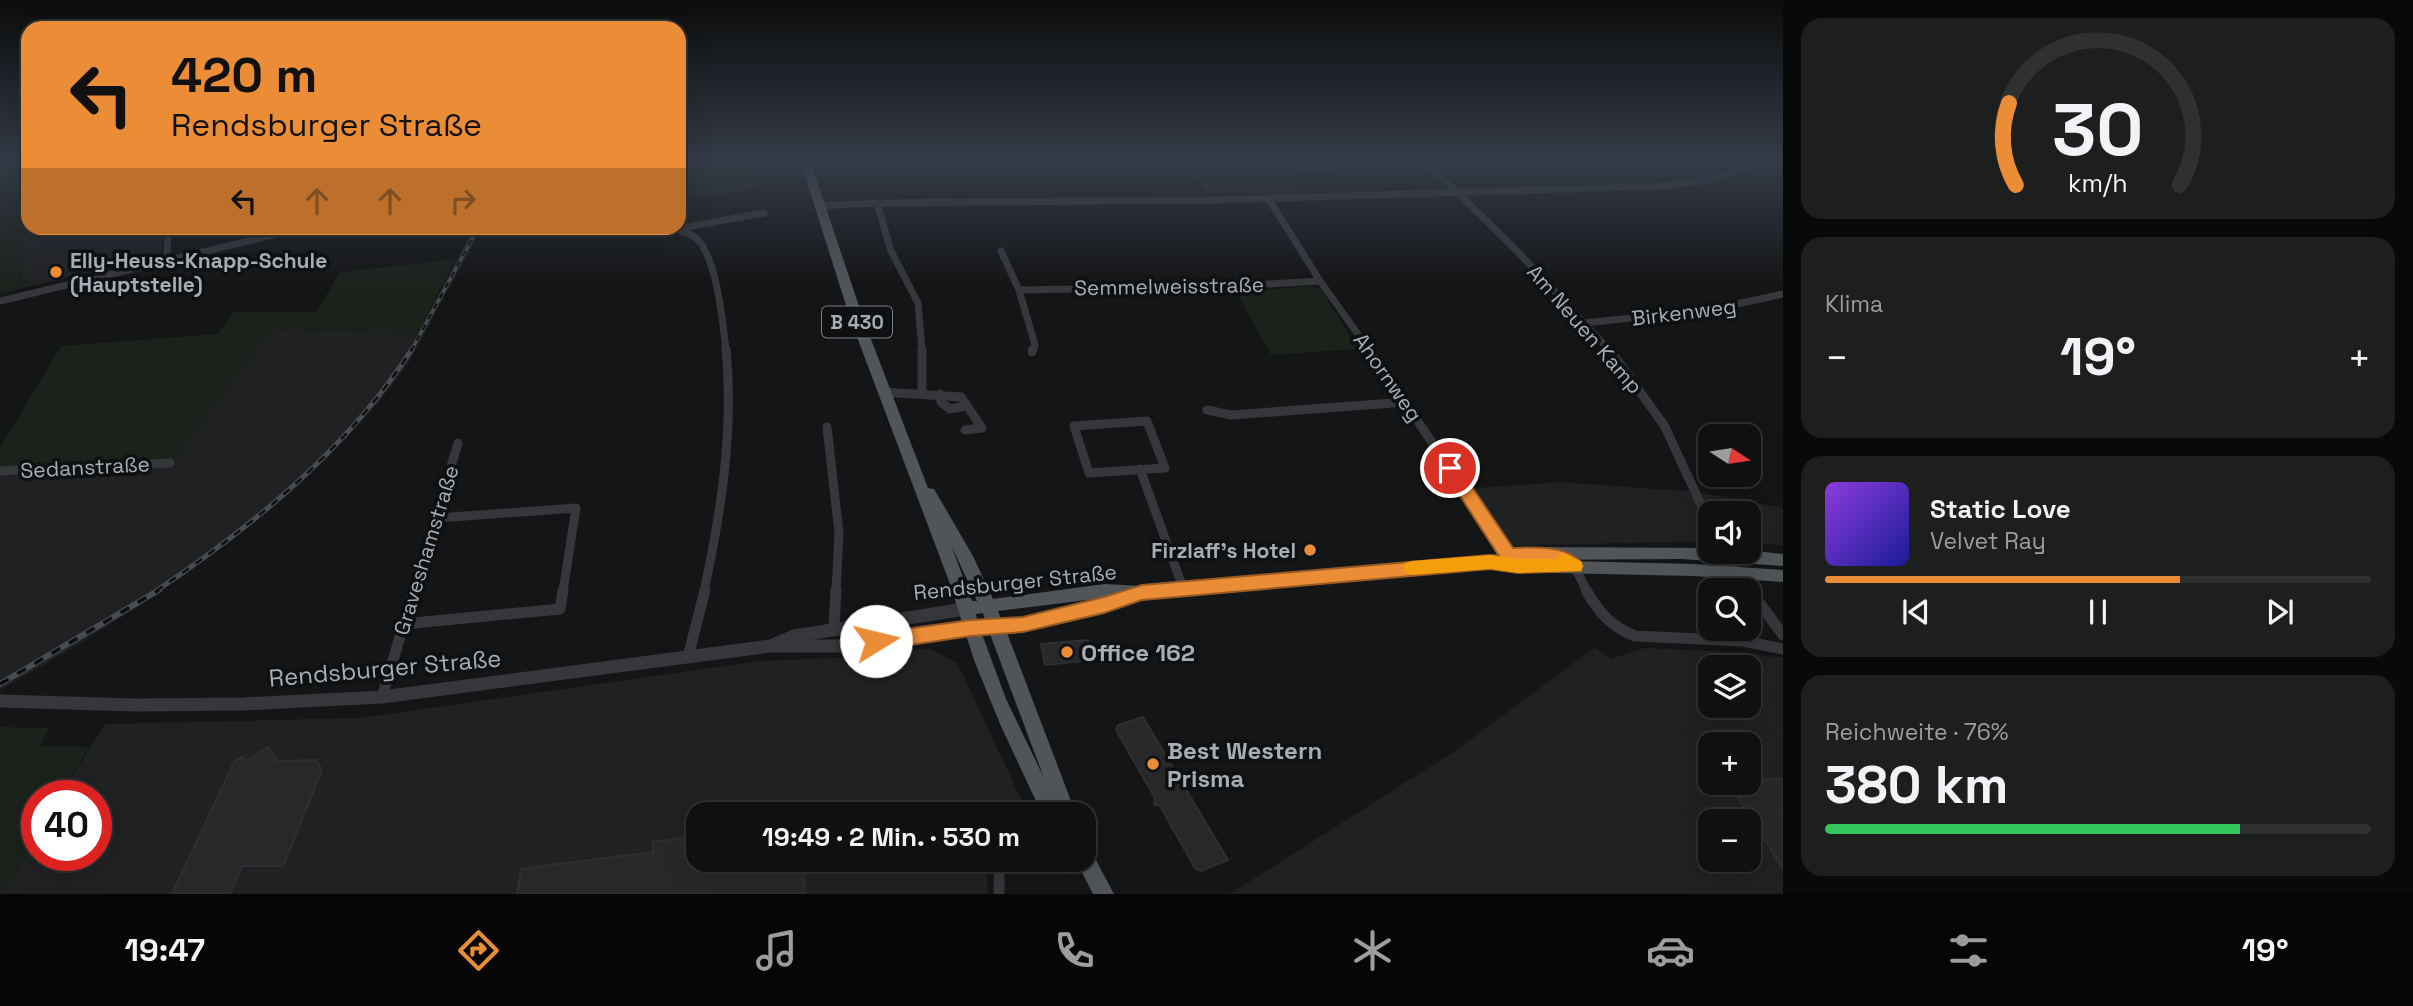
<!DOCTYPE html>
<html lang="de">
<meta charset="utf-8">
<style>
:root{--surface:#0f1010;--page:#1d1e1e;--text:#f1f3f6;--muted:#9b9d9f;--line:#2f3030;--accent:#eb8c37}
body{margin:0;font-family:"Space Grotesk",sans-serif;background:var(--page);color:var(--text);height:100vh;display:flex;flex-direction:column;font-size:26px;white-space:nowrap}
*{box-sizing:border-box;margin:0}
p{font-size:23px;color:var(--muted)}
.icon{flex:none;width:38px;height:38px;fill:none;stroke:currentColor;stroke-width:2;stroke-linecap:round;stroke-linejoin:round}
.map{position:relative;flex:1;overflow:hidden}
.details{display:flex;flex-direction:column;gap:18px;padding:18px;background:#080909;width:630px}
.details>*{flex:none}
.banner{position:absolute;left:21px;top:21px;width:665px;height:214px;border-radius:21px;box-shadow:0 7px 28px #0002,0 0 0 2px var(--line);background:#eb8c37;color:#111;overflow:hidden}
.needle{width:46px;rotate:102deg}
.buttons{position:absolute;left:1698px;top:424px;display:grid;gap:14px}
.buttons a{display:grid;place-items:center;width:63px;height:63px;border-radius:14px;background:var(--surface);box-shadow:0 7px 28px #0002,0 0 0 2px var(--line);font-size:35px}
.speed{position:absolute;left:21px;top:780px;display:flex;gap:14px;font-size:35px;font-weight:700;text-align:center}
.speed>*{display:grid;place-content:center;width:91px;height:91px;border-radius:50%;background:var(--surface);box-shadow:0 7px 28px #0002,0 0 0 2px var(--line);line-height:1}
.speed .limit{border:10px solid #d22;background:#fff;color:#111}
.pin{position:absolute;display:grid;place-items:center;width:60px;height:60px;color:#fff;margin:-30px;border:4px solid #fff;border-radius:50%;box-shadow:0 2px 7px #0007}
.me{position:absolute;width:77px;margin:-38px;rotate:81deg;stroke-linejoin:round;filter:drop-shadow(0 0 5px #0008)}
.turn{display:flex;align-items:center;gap:24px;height:147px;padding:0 35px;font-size:32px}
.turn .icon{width:91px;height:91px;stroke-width:2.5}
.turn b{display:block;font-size:49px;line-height:60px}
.lanes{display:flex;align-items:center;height:66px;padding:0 35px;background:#0003;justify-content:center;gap:35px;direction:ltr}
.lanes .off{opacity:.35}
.big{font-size:52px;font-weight:800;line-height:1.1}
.details .card{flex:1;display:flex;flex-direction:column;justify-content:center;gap:10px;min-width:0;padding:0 24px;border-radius:21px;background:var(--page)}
.details .dial{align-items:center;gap:0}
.dial svg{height:182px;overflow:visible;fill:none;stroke:var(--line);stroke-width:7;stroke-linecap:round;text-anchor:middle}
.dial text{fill:var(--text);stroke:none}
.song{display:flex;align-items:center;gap:21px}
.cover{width:84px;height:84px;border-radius:10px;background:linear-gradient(135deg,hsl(270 70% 55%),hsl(240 70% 35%))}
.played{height:7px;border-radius:4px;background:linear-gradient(90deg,var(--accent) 65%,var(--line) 65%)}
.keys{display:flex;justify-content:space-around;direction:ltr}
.heat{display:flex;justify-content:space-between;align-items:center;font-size:38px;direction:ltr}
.charge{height:10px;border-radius:5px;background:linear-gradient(90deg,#34c759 76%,var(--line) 0)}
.trip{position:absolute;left:686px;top:802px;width:410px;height:70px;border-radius:21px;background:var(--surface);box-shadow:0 7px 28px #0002,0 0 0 2px var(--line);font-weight:800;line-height:70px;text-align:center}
.tabs{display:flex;height:112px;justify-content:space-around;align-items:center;background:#060606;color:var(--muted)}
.tabs .icon{width:49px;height:49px}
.tabs .selected{color:var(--accent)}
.tabs b{font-size:32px;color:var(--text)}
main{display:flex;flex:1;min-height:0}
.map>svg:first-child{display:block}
</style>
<main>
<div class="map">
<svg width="1783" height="894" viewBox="0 0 1783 894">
<rect width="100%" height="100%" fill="#141516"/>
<g fill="#202123" fill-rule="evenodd">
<path d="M 1183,160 L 1336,160 L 1344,168 L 1287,176 L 1299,193 L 1207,194 Z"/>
<path d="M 49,228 L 163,228 L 161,254 L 20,289 L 23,234 Z"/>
<path d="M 474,228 L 482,228 L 409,362 L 381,399 L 329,456 L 273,507 L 153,597 L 66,652 L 0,690 L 0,471 L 170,463 L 271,328 L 417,334 Z"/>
<path d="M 1561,482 L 1696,492 L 1779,507 L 1783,509 L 1783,545 L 1748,543 L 1748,513 L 1710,513 L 1710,541 L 1504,546 L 1464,489 Z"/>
<path d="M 1595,647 L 1611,659 L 1644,648 L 1736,652 L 1783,658 L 1783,894 L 1230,894 L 1455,751 ZM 1710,667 L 1748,667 L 1748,705 L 1710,705 ZM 1710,744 L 1748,744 L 1748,782 L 1710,782 ZM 1710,821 L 1748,821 L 1748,859 L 1710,859 Z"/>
<path d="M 929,648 L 958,664 L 1028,814 L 698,814 L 698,859 L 986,859 L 988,894 L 3,894 L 37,837 L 37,856 L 96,856 L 96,796 L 60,796 L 105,724 L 361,718 L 760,661 L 855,657 Z"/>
</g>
<g fill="#1b211b">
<path d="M 0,160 L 28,160 L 28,228 L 49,228 L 23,234 L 20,289 L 0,294 Z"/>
<path d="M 679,160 L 759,160 L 757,189 L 679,200 Z"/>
<path d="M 456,259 L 417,334 L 271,328 L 170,463 L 0,471 L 0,448 L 61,346 L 218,334 L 233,312 L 316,312 L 340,272 Z"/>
<path d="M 1310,286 L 1320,288 L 1358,349 L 1271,355 L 1236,292 Z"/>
<path d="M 0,727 L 50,728 L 39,747 L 89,747 L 60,796 L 37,796 L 37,837 L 3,894 L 0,894 Z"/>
</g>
<g fill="#27282a" stroke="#2e2f32" stroke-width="2">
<path d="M 1088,640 L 1094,660 L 1045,665 L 1041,644 Z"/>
<path d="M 1143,717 L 1228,860 L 1201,871 L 1195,868 L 1160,806 L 1154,804 L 1155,798 L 1116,730 L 1118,725 Z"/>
<path d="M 268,747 L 277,761 L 316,760 L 322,770 L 283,866 L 242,866 L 230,894 L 172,894 L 234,762 L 242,757 L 247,761 Z"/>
<path d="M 1783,779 L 1783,869 L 1737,796 L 1740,796 L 1742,783 L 1748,780 Z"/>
<path d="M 698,836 L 698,859 L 802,859 L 805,894 L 517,894 L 521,869 L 653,852 L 653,842 Z"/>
</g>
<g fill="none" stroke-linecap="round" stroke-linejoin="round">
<g stroke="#35373b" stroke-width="7">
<path d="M 1425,160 L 1518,252 L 1610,351"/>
<path d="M 1268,198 L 1320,281 L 1370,351"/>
<path d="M 877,203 L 891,251 L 918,303 L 922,351"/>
<path d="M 818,206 L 877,203 L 1214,200 L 1664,186 L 1712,179 L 1768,160"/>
<path d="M 628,228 L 628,231 L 648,234 L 764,213"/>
<path d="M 677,229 C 684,232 692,234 697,239 C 717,258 723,324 726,351"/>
<path d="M 1001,251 L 1019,290 L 1035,345 L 1032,351"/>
<path d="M 167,260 L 168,228"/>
<path d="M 1019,290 L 1236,286 L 1320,281"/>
<path d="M 0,301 L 302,228"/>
<path d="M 1584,323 L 1709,310 L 1783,294"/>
</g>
<g stroke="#35373b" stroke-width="9">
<path d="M 1369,349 L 1508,555"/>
<path d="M 1609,349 L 1664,425 L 1710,524"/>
<path d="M 1032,352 L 1033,349"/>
<path d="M 882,392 L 961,397 L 982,428 L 965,430"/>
<path d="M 922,393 L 922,349"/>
<path d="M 940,394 L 941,402 L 950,409 L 965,406"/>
<path d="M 1207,410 L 1231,415 L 1407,402"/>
<path d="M 1147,421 L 1165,468 L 1089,473 L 1074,426 Z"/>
<path d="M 827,427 L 839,533 L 836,591"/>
<path d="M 1140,469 L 1183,588"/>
<path d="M 0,471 L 170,463"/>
<path d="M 437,518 L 576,508 L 563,591"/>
<path d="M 1725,554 L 1752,591"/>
<path d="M 1574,566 L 1587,591"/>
<path d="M 414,591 L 458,443"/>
<path d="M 704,591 C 721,513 734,430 726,349"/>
</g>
<g stroke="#35373b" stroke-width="11">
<path d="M 1586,590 C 1598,611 1611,627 1635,636 L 1743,641 L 1783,649"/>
<path d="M 1750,590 L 1783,635"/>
<path d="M 403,624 L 560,609 L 563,590"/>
<path d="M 834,628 L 836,590"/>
<path d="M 688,657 L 705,590"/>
<path d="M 382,697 L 414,590"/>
<path d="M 999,894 L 999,871 L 1021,859"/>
</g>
<g stroke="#35373b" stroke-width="13">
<path d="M 773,645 L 794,636 L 965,609"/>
<path d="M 0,701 L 136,705 L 243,704 L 382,697 L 771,646 L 849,646 L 971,628"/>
</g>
<g fill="#51555a" fill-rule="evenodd">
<path d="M 800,160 L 810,160 L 864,321 L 928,488 L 934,489 L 973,556 L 993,599 L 1104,584 L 1142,586 L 1489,556 L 1515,549 L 1536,547 L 1710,548 L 1710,551 L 1748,550 L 1783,554 L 1783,566 L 1681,559 L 1523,560 L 1693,564 L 1783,570 L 1783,582 L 1693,576 L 1518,572 L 1490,568 L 1140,599 L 1023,632 L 1007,633 L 1076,814 L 1042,814 L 1000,724 L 974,660 L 950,584 L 851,321 ZM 951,545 L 977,601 L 972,601 ZM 1095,599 L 1023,618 L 1001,619 L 998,611 ZM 983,613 L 985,620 L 977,621 L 976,614 ZM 982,634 L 990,634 L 1044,778 L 1006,699 Z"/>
<path d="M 1083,846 L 1090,849 L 1114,894 L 1093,894 L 1075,859 L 1083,859 Z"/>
</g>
<g stroke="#484c50" stroke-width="3.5">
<path id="rail-far2" d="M 411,351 L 478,228"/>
</g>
<g stroke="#484c50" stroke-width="5">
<path id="rail-far1" d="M 156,591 C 253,526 348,449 412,349"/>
</g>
<g stroke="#484c50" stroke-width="6">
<path id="rail" d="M 0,684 L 159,590"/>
</g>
<use href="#rail-far2" stroke="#0f1011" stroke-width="2" stroke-dasharray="6" stroke-linecap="butt"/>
<use href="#rail-far1" stroke="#0f1011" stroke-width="2.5" stroke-dasharray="8" stroke-linecap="butt"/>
<use href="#rail" stroke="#0f1011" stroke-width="3.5" stroke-dasharray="10" stroke-linecap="butt"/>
</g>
<linearGradient id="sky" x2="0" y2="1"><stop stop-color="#0b0c0c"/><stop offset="0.56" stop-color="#343b47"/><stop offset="1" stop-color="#343b47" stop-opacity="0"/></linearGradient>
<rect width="1783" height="285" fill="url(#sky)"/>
<path fill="#eb8c37" stroke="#995b24" stroke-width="2" d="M 1450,462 L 1456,463 L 1513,548 C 1533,547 1572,545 1583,566 L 1581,571 L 1518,573 L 1490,569 L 1142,600 L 1104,613 L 1023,632 L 971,636 L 876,650 L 869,647 L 866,641 L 869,636 L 876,633 L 971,620 L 1023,617 L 1104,597 L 1142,585 L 1490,555 L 1499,556 L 1442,468 Z"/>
<path fill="#f59e0b" d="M 1563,553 L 1581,561 L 1583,566 L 1581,571 L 1518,573 L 1490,569 L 1412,575 L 1405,573 L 1403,568 L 1405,563 L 1412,561 L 1490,555 L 1518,559 L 1555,559 Z"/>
<g fill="#eb8c37" stroke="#0f1011" stroke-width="2.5">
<circle cx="56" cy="272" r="7"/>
<circle cx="1310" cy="550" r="7"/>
<circle cx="1067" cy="652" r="7"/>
<circle cx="1153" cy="764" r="7"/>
</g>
<g text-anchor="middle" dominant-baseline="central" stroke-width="7" stroke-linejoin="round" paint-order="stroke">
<rect fill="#0f1011" stroke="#797f84" stroke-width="2" x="822" y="306.5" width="70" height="31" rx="5"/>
<g font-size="19" font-weight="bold" fill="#a6aeb6">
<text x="857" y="322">B 430</text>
</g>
<g font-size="21" font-weight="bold" fill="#a6aeb6" stroke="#0f1011" text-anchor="start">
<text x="70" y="260">Elly-Heuss-Knapp-Schule<tspan x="70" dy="24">(Hauptstelle)</tspan></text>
<text x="1296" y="550" text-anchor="end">Firzlaff's Hotel</text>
</g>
<g font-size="21" fill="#a6aeb6" stroke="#0f1011">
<text transform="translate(1169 286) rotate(-1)">Semmelweisstraße</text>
<text transform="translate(1684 312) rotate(-7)">Birkenweg</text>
<text transform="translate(1585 329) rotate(49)">Am Neuen Kamp</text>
<text transform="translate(1388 377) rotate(55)">Ahornweg</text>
<text transform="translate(85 467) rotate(-3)">Sedanstraße</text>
<text transform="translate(426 550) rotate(-73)">Graveshamstraße</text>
<text transform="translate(1015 582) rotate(-6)">Rendsburger Straße</text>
</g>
<g font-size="24" font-weight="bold" fill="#a6aeb6" stroke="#0f1011" text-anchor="start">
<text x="1081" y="652">Office 162</text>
<text x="1167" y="750">Best Western<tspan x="1167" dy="28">Prisma</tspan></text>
</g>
<g font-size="24" fill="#a6aeb6" stroke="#0f1011">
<text transform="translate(385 668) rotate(-5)">Rendsburger Straße</text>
</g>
</g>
</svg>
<div class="buttons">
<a><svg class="needle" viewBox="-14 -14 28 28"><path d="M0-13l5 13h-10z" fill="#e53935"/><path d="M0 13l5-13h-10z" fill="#9b9d9f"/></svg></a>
<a><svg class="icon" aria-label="sound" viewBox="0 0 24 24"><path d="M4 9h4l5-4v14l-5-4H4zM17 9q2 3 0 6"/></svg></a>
<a><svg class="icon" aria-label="search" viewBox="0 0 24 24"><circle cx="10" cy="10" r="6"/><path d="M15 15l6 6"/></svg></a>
<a><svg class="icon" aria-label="layers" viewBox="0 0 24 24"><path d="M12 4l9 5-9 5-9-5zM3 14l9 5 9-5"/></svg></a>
<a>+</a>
<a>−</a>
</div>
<div class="speed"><div class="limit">40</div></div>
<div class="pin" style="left:1450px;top:468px;background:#d93025"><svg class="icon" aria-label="arrive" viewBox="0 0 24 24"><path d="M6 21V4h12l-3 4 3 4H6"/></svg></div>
<svg class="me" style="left:876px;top:641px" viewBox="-20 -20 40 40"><circle r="19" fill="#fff"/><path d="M0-13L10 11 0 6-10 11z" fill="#eb8c37"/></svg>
<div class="trip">19:49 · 2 Min. · 530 m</div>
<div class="banner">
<div class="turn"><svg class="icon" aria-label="left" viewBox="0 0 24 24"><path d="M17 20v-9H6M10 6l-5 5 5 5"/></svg><div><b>420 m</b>Rendsburger Straße</div></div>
<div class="lanes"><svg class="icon" aria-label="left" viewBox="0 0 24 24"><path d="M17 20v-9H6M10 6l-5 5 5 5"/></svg><svg class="icon off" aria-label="ahead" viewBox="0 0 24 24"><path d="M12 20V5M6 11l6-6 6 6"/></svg><svg class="icon off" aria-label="ahead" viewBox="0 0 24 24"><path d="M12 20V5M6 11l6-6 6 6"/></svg><svg class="icon off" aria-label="right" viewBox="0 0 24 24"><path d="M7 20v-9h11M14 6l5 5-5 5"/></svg></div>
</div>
</div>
<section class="details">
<div class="card dial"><svg viewBox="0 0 100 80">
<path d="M14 69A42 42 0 1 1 86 69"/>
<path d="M14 69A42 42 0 0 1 11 33" stroke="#eb8c37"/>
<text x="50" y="56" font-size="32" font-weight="700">30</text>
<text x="50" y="72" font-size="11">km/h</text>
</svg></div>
<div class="card"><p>Klima</p>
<div class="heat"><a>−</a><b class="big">19°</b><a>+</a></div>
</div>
<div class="card">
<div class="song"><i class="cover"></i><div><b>Static Love</b><p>Velvet Ray</p></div></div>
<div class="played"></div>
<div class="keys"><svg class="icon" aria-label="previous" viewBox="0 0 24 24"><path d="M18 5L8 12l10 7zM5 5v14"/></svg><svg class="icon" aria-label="pause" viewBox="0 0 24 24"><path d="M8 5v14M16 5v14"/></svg><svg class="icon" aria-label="next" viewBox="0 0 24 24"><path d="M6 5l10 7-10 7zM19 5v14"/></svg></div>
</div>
<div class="card"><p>Reichweite · 76%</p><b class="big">380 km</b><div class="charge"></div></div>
</section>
</main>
<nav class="tabs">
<b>19:47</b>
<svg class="icon selected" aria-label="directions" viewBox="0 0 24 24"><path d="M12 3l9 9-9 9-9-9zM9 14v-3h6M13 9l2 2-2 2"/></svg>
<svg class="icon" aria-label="music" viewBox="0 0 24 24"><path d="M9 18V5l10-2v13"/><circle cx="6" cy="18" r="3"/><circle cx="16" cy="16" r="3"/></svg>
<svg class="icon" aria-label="phone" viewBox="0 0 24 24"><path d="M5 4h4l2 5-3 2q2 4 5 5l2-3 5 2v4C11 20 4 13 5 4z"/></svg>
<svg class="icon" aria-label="climate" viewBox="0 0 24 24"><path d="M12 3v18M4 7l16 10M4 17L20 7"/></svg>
<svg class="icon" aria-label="car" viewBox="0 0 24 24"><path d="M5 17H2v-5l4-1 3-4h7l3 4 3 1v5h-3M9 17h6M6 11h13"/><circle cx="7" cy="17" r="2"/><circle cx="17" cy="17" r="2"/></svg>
<svg class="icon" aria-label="filters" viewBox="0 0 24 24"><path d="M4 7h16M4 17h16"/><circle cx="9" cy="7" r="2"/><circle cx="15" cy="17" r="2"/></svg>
<b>19°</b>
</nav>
